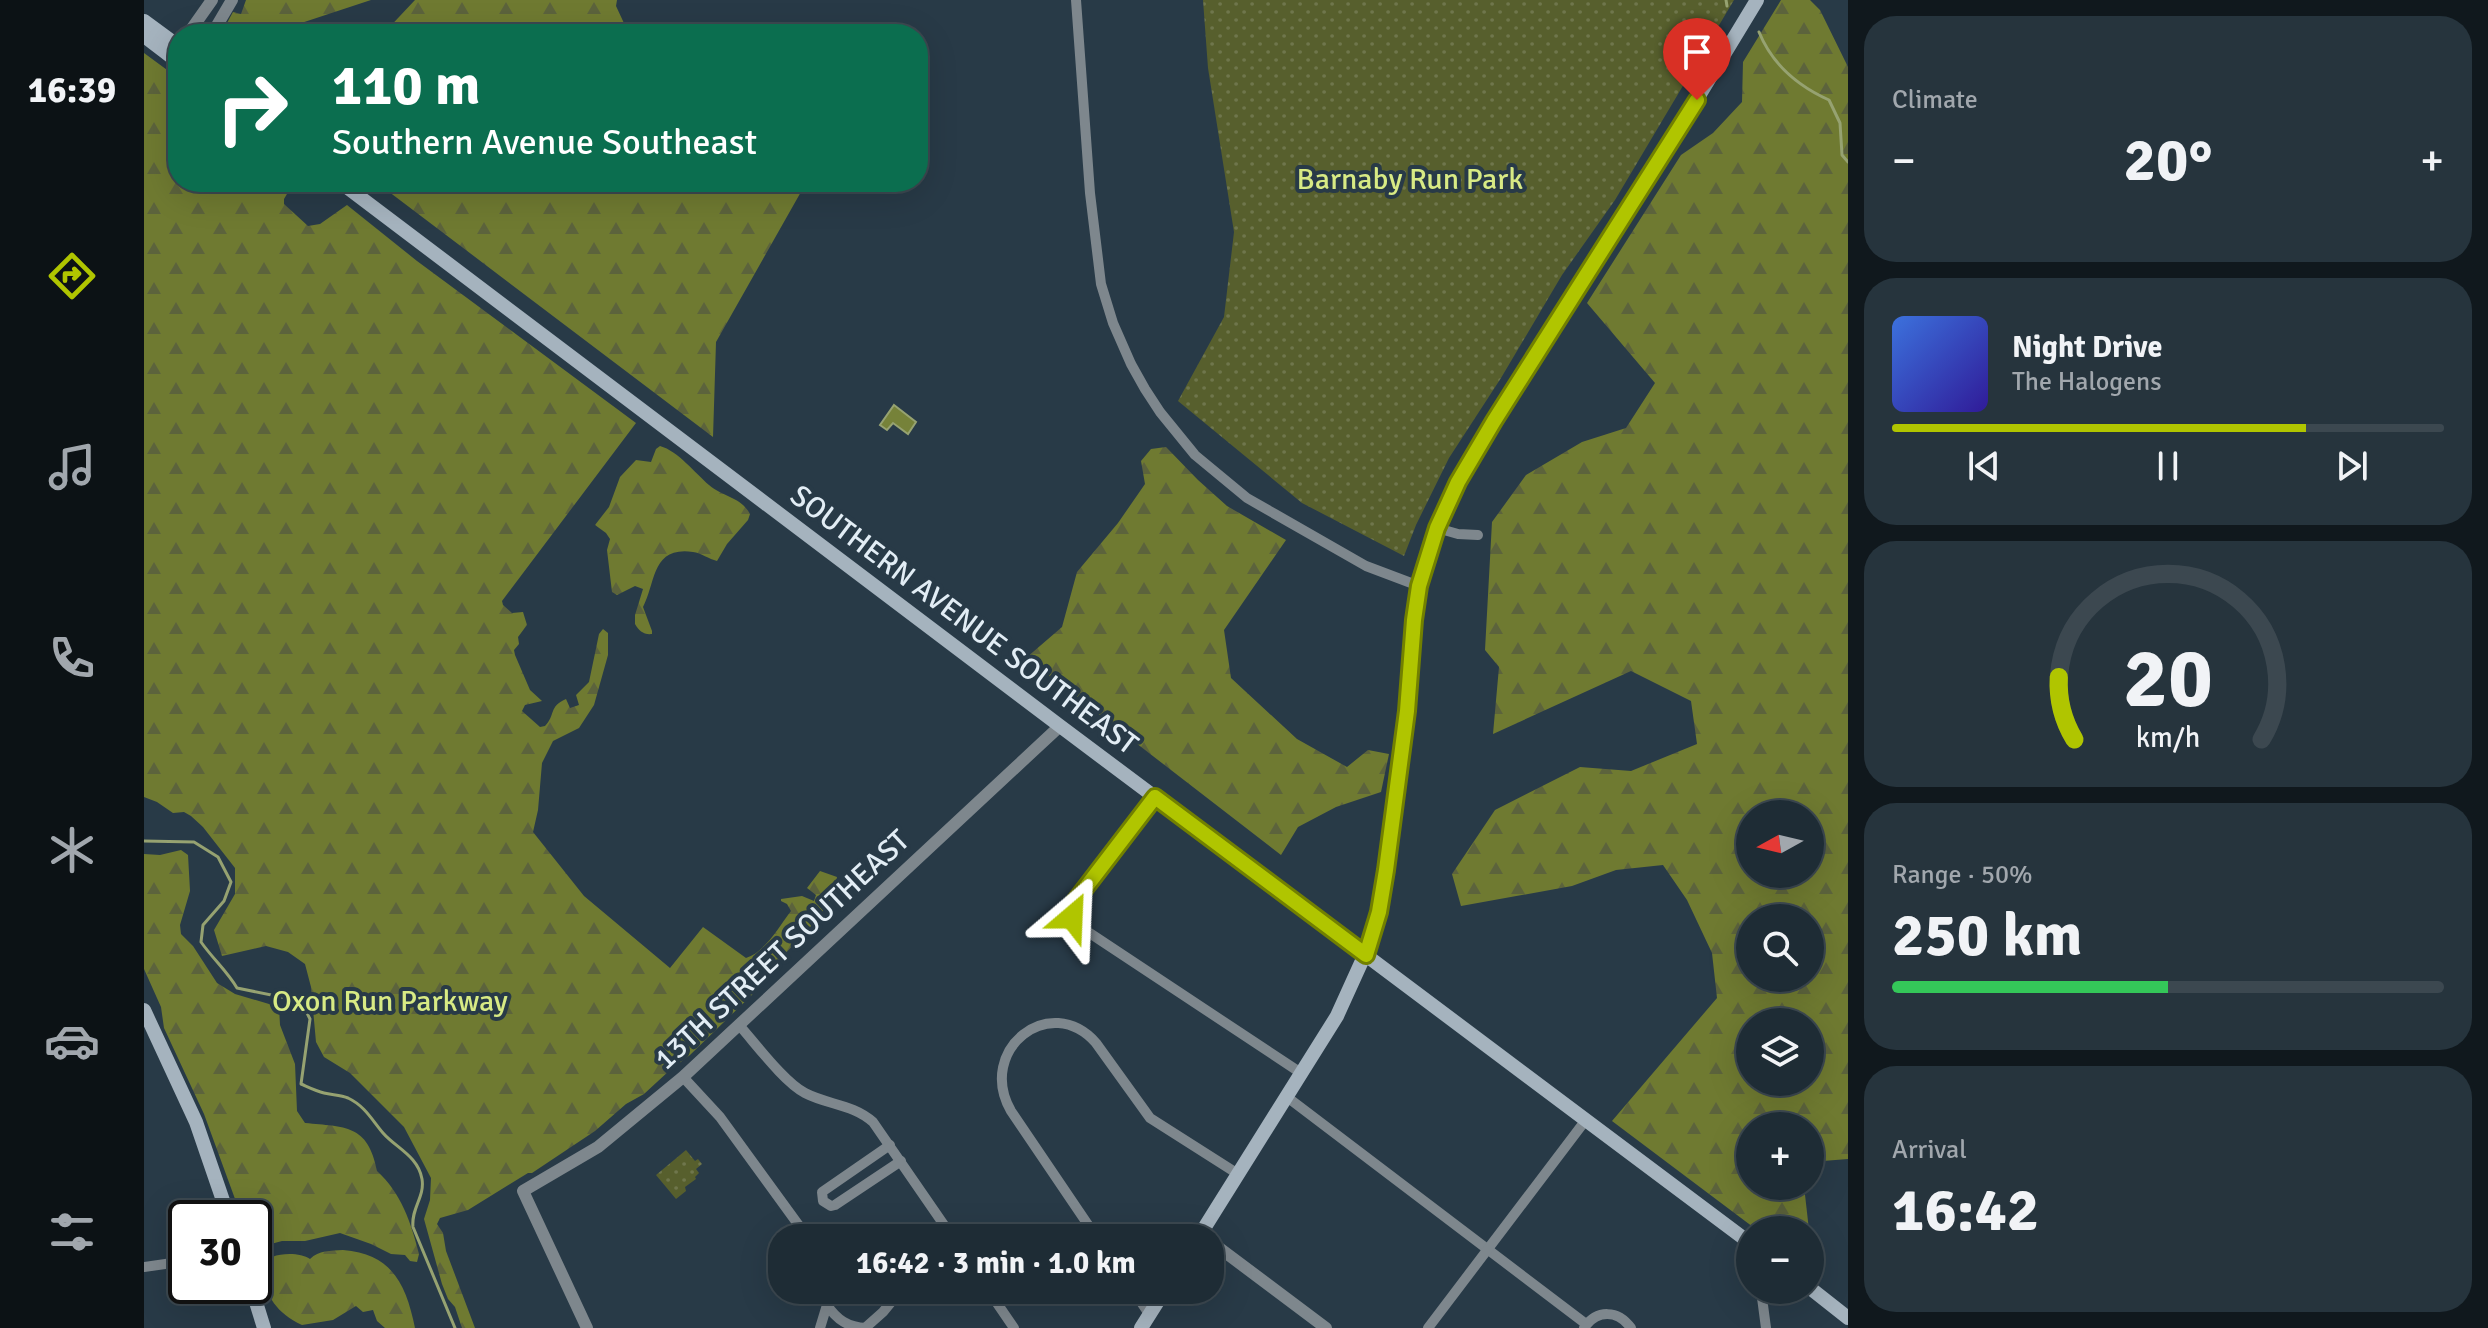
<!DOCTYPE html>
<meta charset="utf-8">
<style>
:root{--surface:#1e2c35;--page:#26343d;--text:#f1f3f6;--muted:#a1a7ad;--line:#3c4850;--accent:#b0c500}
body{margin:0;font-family:Signika,sans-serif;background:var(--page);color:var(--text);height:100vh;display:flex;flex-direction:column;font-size:30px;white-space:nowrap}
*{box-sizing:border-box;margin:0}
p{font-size:26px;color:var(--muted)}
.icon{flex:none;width:44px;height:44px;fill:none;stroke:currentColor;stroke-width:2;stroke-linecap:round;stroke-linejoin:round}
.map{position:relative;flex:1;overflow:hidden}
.side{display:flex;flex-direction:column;gap:16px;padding:16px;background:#10181d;width:640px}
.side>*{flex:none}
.top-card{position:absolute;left:24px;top:24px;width:760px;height:168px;border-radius:32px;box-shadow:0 8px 32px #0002,0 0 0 2px var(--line);background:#0b6e4f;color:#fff;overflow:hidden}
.needle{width:52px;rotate:262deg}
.controls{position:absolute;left:1592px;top:800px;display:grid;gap:16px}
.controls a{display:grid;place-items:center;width:88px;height:88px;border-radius:50%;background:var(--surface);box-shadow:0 8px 32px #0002,0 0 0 2px var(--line);font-size:40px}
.speed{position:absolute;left:24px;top:1200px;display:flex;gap:16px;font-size:40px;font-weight:700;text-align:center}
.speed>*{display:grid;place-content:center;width:104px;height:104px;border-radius:50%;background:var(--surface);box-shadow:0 8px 32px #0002,0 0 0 2px var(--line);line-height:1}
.speed .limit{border:4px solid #111;border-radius:12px;background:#fff;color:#111}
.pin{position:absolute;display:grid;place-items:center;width:68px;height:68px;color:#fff;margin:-82px -34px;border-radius:50% 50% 50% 0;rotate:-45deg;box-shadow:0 0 8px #0007}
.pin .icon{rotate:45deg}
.me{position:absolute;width:88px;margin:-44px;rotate:26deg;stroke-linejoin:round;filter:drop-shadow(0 0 6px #0008)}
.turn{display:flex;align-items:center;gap:28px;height:168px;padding:0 32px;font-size:36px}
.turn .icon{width:104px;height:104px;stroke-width:2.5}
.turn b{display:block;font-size:56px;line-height:68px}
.big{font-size:60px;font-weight:700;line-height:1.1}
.side .card{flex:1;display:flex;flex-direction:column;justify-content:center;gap:12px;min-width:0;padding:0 28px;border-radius:32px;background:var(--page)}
.side .dial{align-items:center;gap:0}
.dial svg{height:208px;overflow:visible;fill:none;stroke:var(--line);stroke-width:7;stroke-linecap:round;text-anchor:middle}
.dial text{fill:var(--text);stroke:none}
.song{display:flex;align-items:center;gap:24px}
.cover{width:96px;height:96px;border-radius:12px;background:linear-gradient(135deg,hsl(220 70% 55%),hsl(250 70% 35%))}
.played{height:8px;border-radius:4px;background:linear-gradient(90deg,var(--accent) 75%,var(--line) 75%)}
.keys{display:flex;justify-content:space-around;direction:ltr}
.heat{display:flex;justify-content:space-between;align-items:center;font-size:44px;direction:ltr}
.charge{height:12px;border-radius:6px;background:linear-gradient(90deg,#34c759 50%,var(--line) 0)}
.trip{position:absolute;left:624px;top:1224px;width:456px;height:80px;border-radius:32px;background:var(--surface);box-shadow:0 8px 32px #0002,0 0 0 2px var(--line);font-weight:700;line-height:80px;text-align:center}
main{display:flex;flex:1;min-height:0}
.tabs{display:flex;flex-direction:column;width:144px;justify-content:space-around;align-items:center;background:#0c1215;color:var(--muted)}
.tabs .icon{width:56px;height:56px}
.tabs .active{color:var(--accent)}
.tabs b{font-size:36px;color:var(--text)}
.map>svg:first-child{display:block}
</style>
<main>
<nav class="tabs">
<b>16:39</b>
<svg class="icon active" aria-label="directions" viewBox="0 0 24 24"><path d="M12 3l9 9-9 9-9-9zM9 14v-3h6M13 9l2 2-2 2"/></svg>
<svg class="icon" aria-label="music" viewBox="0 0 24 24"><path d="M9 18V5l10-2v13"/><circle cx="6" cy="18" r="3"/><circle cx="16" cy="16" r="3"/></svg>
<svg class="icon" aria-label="phone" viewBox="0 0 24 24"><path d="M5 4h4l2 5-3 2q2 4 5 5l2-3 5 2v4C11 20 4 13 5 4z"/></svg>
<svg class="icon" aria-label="climate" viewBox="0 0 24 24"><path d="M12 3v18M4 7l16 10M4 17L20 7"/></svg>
<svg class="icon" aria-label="car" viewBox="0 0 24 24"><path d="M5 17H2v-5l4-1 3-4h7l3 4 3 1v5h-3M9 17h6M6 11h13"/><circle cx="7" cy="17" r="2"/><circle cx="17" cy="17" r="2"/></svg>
<svg class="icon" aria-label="filters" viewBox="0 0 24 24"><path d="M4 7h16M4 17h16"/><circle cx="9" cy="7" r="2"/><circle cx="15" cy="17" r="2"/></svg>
</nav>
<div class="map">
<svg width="1704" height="1328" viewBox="0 0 1704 1328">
<defs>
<pattern id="green-dots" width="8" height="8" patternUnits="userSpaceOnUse" patternTransform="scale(2)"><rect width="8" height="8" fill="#575f2d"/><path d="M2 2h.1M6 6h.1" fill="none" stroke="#6f764c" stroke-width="1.8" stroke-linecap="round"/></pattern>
<pattern id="forest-firs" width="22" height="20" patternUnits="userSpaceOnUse" patternTransform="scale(2)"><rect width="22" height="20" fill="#6f7a31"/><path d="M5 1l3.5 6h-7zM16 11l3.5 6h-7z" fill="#5c633c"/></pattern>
</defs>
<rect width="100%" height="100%" fill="#283a47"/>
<g fill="url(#green-dots)">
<path d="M 1059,0 L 1590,0 L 1471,200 L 1418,275 L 1357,378 L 1305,458 L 1272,525 L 1260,556 L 1158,503 L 1034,401 L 1080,317 L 1090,232 L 1064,68 Z"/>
<path d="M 542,1150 L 551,1161 L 554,1159 L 558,1164 L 552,1169 L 555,1173 L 551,1177 L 552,1179 L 541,1187 L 542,1191 L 532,1199 L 512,1175 Z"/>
</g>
<g fill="url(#forest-firs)" fill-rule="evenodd">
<path d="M 102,0 L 227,0 L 136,30 L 137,34 L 77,34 L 89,12 L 97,14 Z"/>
<path d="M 271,0 L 473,0 L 472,6 L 485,34 L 239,34 Z"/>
<path d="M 1637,0 L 1666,0 L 1676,10 L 1704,67 L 1704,1159 L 1666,1162 L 1666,1126 L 1606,1126 L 1606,1186 L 1660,1186 L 1665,1230 L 1613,1230 L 1468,1121 L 1573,998 L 1568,953 L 1543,900 L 1519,865 L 1472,870 L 1428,886 L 1317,906 L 1308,874 L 1351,810 L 1436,767 L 1487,771 L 1553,744 L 1547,701 L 1487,671 L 1349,734 L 1355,667 L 1341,650 L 1348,522 L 1382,475 L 1438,442 L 1482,428 L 1511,383 L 1443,303 L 1537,155 L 1569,133 L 1598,102 L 1599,62 ZM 1606,814 L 1666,814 L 1666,874 L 1606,874 ZM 1606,918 L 1666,918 L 1666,978 L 1606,978 ZM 1606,1022 L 1666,1022 L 1666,1082 L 1606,1082 Z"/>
<path d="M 0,53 L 34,78 L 34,182 L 150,182 L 140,199 L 140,204 L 164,226 L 176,224 L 203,205 L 273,261 L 492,423 L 358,601 L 359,605 L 368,613 L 379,612 L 383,625 L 374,637 L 375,644 L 370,650 L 371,655 L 386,690 L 398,701 L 381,705 L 378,711 L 396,727 L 401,726 C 412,715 404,707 422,699 L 426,708 L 435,705 L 432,695 L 445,682 L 455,634 L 459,629 L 464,633 L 464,655 L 450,705 L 435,728 L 409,741 L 398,763 L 394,810 L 389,832 L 440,896 L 526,968 L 559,927 L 602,958 C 621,952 634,928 647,911 L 643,904 L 637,901 L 637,899 L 658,896 L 670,901 L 672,895 L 663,888 L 676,871 L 693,877 L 690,894 L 677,914 L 667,916 L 668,925 L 638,957 L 615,988 L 546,1055 L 526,1070 L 500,1094 L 482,1104 L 451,1131 L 388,1173 L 384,1173 L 324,1210 L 296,1218 L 293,1224 L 299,1233 L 302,1251 L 331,1328 L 318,1328 L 311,1307 L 304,1299 L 298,1284 L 280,1219 L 286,1200 L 287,1178 L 260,1127 L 206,1073 L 180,1057 L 172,1042 L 167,987 L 161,964 L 144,952 L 122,946 L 78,956 L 70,930 L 91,894 L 91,868 L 59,827 L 47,816 L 40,812 L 29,813 L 13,802 L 0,797 Z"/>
<path d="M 232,182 L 661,182 L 662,183 L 572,342 L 569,437 Z"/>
<path d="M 516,446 C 534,451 551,473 565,485 C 579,497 597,497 606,514 L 604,520 L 583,544 L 573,561 C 565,559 557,553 549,552 C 507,546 512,583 499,607 L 508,631 L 508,634 C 500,635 495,631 491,624 L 491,615 L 499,589 L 491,586 L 473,595 L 468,592 L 463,550 L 466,539 L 462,533 L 451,525 L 465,507 L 476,477 L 492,460 L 507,462 L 512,449 Z"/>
<path d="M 1022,447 L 1054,480 L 1083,506 L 1142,540 L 1080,630 L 1087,678 L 1153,739 L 1203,767 L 1224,750 L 1245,754 L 1237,792 L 1192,807 L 1154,827 L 1137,855 L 882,658 L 918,627 L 933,572 L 974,523 L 1001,484 L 997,461 L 1007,449 Z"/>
<path d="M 37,850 L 44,855 L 46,891 L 36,925 L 37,934 L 49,946 L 73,983 L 91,994 L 135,1007 L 136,1025 L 151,1064 L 153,1111 L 161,1123 C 201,1127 224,1124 233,1171 C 257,1193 267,1222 275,1254 L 273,1262 L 266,1261 L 261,1255 L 247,1254 L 227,1244 L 196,1233 L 161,1241 L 138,1241 L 123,1245 L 110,1243 L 110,1218 L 98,1218 L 60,1114 L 20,1028 L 17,1007 L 0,969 L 0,854 L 16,855 Z"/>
<path d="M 199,1250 C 248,1254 262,1284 271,1328 L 241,1328 L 233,1321 L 229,1310 L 219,1312 L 212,1306 L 189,1320 L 158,1325 C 131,1312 122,1296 116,1266 C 125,1252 154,1251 166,1259 C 175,1250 186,1251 199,1250 Z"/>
</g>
<path fill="#768239" stroke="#96a271" stroke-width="2" d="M 750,405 L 772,422 L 764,434 L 749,423 L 743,430 L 736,425 Z"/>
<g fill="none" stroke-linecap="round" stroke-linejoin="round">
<g stroke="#96a271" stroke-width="3">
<path d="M 1582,0 L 1583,6"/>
<path d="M 1615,32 C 1628,64 1654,86 1685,100 L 1696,123 L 1698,155 L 1704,162"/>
<path d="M 0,841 L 50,842 L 74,857 L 87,882 L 80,901 L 59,925 L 57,942 C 69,959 83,971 93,988 L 157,1001 L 166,1019 L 157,1084 C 164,1087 172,1091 180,1093 C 188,1095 197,1095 204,1098 C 221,1106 228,1120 239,1133 C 252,1148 274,1156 278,1179 C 281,1197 267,1208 269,1227 L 311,1328"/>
</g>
<g stroke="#7e878d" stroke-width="10">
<path d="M 932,0 L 946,193 L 957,284 L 969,323 L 987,364 L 1001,389 L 1016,412 L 1051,455 L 1103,498 L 1222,566 L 1275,586"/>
<path d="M 1293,528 L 1314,534 L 1334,535"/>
<path d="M 1011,797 L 929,904 L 928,917 L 932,924 L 1157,1073"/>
<path d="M 595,1025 C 612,1044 640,1082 661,1093 C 684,1105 709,1104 729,1122 L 809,1238"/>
<path d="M 539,1077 L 576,1117 L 664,1238"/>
<path d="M 1143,1097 L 1442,1324"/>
<path d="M 746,1145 L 678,1192 L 679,1201 L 687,1206 L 691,1205 L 757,1161"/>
<path d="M 953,1238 L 867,1111 C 832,1050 906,991 952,1043 L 1006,1118 L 1094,1174"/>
<path d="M 0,1267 L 42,1261"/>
<path d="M 844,1290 L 870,1328"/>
<path d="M 989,1290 L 1005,1314"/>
<path d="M 1617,1290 L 1622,1328"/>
<path d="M 683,1305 C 693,1320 704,1327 722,1328"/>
<path d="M 676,1328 L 683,1305 L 684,1290"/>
<path d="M 721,1328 L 739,1312 L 757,1290"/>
<path d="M 1284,1328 L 1441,1121"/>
<path d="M 1440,1328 C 1453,1309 1474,1310 1487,1328"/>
</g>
<g stroke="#7e878d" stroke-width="12">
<path d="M 44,34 L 68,0"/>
<path d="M 68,34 L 88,0"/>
<path d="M 1066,1241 L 1182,1328"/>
<path d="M 443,1328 L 379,1191 L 454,1147 L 539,1077 L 916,726"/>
</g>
<g stroke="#a5b3be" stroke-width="14">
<path d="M 0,21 L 34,46"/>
<path d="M 0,36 L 34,62"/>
<path d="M 196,182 L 916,726 L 1606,1243"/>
<path d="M 0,1010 L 52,1122 L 85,1218"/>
<path d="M 1054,1238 L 1193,1016 L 1227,941 L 1242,870 L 1263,711 L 1270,620 L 1275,586 L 1282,558 L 1302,508 L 1350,421 L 1536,127 L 1613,0"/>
<path d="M 107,1286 L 120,1328"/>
<path d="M 1666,1288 L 1704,1318"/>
<path d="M 997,1328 L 1021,1290"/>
</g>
</g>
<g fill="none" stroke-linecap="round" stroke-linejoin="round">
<g stroke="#728000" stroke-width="20">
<path id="route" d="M 928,917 L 929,904 L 1011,797 L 1222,955 L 1235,912 L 1242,870 L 1263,711 L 1270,620 L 1275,586 L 1293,528 L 1314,482 L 1350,421 L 1553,100"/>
</g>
<use href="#route" stroke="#b0c500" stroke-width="14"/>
</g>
<g text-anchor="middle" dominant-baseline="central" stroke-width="8" stroke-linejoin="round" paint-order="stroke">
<g font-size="30" fill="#d8ea84" stroke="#283a47">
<text x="1266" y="179">Barnaby Run Park</text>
<text x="246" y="1001">Oxon Run Parkway</text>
</g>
<g font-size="30" fill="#e2edf5" stroke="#283a47">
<text transform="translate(820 620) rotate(37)">SOUTHERN AVENUE SOUTHEAST</text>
<text transform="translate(638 950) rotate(-43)">13TH STREET SOUTHEAST</text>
</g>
</g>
</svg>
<div class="controls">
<a><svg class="needle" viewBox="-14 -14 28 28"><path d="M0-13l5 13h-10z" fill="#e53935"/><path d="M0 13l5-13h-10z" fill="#a1a7ad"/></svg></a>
<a><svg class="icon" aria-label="search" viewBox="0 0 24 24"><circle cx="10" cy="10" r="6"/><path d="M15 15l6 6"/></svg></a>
<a><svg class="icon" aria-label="layers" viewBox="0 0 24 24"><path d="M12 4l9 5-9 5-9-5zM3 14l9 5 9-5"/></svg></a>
<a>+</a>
<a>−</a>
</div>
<div class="speed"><div class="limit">30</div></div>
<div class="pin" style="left:1553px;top:100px;background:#d93025"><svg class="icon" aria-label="arrive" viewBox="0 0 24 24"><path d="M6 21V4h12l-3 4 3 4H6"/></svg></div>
<svg class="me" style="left:928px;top:917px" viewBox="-20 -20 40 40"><path d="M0-17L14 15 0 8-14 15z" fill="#b0c500" stroke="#fff" stroke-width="4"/></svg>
<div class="trip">16:42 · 3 min · 1.0 km</div>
<div class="top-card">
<div class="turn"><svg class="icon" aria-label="right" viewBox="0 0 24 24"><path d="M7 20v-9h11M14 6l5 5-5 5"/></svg><div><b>110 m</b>Southern Avenue Southeast</div></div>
</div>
</div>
<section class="side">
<div class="card"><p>Climate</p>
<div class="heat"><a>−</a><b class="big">20°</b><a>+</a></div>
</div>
<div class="card">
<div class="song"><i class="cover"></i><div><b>Night Drive</b><p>The Halogens</p></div></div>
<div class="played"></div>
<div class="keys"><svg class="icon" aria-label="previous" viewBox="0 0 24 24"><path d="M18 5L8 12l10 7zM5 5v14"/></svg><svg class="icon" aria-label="pause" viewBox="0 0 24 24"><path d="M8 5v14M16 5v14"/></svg><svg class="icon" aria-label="next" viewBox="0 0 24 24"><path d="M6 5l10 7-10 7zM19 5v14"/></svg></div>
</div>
<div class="card dial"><svg viewBox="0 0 100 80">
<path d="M14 69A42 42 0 1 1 86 69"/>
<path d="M14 69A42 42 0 0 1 8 45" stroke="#b0c500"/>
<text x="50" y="56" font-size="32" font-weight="700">20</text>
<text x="50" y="72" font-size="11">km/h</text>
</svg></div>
<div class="card"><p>Range · 50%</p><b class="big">250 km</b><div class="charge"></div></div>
<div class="card"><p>Arrival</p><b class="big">16:42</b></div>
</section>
</main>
